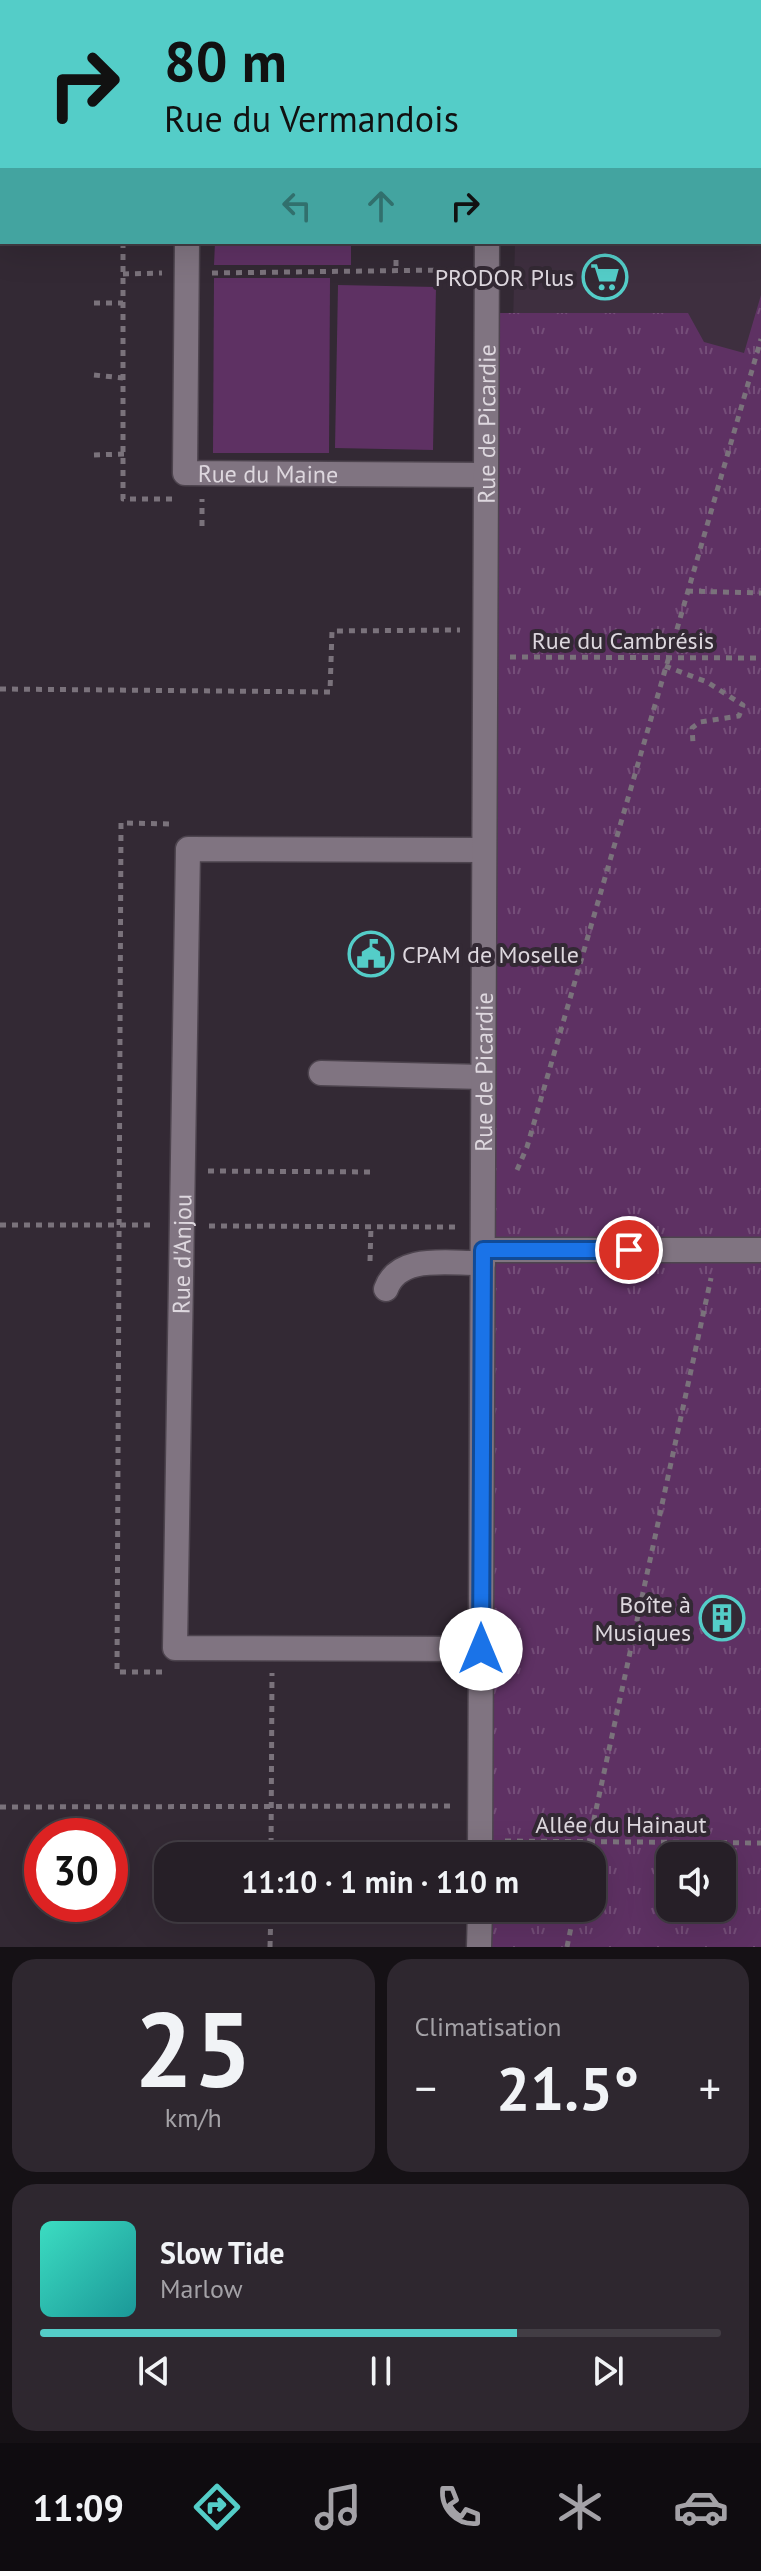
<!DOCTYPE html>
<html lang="fr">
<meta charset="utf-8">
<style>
:root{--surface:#261f27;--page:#2e272f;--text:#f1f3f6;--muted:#a4a2a7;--line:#423d44;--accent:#54cdc8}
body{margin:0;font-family:"PT Sans",sans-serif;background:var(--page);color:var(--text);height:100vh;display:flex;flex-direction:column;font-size:30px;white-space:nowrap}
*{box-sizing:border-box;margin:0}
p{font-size:26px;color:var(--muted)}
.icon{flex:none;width:44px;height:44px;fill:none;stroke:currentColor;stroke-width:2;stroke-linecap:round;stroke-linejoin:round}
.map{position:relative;height:1947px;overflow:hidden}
.details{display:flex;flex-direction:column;gap:12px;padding:12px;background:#151115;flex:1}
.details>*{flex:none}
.guide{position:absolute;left:0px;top:0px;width:762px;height:244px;box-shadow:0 8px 32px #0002,0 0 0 2px var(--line);background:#54cdc8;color:#111;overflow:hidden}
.tools{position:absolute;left:656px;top:1842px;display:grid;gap:16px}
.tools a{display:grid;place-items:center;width:80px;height:80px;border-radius:16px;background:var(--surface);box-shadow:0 8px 32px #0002,0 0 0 2px var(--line);font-size:40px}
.speed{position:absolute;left:24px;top:1818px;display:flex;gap:16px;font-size:40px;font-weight:700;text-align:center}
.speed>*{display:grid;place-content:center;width:104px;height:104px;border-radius:50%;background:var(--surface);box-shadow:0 8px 32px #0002,0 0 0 2px var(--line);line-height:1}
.speed .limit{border:12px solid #d22;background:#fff;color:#111}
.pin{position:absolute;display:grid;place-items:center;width:68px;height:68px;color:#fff;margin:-34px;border:4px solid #fff;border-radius:50%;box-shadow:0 2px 8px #0007}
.me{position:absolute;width:88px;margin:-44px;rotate:0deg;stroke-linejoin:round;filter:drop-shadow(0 0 6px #0008)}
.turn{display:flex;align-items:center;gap:28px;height:168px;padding:0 32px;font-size:36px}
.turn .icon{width:104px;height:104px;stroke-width:2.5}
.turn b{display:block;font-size:56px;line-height:68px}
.lanes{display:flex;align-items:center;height:76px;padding:0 32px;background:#0003;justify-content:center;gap:40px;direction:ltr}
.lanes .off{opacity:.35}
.big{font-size:60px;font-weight:700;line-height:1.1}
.details .tile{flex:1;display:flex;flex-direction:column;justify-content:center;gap:12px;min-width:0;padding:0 28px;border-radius:24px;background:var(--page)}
.details .dial{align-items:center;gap:0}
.dial b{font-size:104px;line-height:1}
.song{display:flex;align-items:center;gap:24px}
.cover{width:96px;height:96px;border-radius:12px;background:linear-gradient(135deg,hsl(170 70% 55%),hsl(180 70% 35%))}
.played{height:8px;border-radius:4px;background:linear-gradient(90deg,var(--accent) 70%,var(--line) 70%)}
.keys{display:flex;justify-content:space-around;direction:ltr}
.heat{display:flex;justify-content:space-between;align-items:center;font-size:44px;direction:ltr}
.details .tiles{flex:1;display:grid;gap:12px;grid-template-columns:1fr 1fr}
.tile:last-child{grid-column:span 2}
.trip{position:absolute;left:154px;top:1842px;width:452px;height:80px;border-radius:24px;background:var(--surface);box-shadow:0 8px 32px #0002,0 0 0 2px var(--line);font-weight:700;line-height:80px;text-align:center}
.dock{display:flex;height:128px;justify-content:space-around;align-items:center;background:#0f0c10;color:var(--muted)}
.dock .icon{width:56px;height:56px}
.dock .selected{color:var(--accent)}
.dock b{font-size:36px;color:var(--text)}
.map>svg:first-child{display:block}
</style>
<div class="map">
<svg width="761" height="1947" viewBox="0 0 761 1947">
<defs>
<pattern id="park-tufts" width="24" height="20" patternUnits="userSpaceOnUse" patternTransform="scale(2)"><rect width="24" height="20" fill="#5e3163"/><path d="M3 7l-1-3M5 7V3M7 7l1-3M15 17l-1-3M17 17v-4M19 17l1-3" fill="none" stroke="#754e79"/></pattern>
</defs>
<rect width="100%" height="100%" fill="#332934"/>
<path fill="#3e2f3f" d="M 520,0 L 761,0 L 761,320 L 750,359 L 513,323 L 515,242 L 760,242 L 760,2 Z"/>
<g fill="#5e3163">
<path d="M 215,242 L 351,242 L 351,265 L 214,265 Z"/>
<path d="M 214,278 L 330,278 L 329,453 L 213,453 Z"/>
<path d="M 338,285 L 436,287 L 433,450 L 335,448 Z"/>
</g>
<path fill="url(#park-tufts)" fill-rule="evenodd" d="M 761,295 L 761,1947 L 479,1947 L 480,1908 L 592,1908 L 592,1856 L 480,1856 L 487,313 L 688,313 L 704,342 L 744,353 ZM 670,1856 L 722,1856 L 722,1908 L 670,1908 Z"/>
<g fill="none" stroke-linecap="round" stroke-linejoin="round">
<g stroke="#4d444e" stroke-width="27">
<g id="minor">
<path d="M 488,2 L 488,0"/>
<path id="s1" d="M 187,242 L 185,473 L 486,475"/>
<path d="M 321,1073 L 483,1077"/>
<path d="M 483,1250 L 761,1250"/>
<path d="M 386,1289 C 399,1253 449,1264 483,1263"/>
<path id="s2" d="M 481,1649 L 175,1648 L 188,849 L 484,850"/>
<path id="s3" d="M 480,1856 L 487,242"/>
<path d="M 479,1947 L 480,1908"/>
</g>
</g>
<g stroke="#7a727b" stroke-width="5" stroke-dasharray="6 6" stroke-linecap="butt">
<path d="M 760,93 L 761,93"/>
<path d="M 123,242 L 123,499 L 173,499"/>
<path d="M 396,260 L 396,270"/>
<path d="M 212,273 L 444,270"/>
<path d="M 123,274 L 162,273"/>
<path d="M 94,303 L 123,303"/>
<path d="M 94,375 L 123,378"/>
<path d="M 94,455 L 124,454"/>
<path d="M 202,526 L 202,499"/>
<path d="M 687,591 L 761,593"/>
<path d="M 510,657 L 761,658"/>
<path d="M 665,666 L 707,682 L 743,705 L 739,716 L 700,722 L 692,728 L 693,743"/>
<path d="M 0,689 L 330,692 L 332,631 L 460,630"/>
<path d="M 517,1170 L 527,1147 L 761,339"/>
<path d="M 208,1171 L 375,1172"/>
<path d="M 0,1225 L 155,1225"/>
<path d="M 209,1226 L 455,1227"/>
<path d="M 370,1261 L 371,1226"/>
<path d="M 162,1672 L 117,1672 L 121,823 L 174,824"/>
<path d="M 0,1807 L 455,1806"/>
<path d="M 505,1841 L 761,1843"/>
<path d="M 669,1842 L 670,1856"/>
<path d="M 271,1856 L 272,1673"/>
<path d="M 586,1856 L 711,1278"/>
<path d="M 673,1908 L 673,1916"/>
<path d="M 270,1947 L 271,1908"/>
<path d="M 567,1947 L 575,1908"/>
</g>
<use href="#minor" stroke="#807481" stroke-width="24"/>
</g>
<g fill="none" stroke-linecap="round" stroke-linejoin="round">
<g stroke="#114b97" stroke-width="20">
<path id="route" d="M 481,1649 L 483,1250 L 629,1250"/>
</g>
<use href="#route" stroke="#1a73e8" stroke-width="14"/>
</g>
<defs>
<g id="supermarket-ring" transform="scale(2.3)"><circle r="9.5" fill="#332934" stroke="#54cdc8" stroke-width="1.5"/><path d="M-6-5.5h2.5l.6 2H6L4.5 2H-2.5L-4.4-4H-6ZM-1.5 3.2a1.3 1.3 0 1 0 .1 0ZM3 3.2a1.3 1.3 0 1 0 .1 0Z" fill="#54cdc8"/></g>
<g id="civic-ring" transform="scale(2.3)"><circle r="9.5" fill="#332934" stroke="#54cdc8" stroke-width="1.5"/><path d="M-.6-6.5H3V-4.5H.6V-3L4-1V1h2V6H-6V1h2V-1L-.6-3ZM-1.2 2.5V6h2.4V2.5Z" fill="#54cdc8"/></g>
<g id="building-ring" transform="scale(2.3)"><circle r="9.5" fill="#332934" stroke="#54cdc8" stroke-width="1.5"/><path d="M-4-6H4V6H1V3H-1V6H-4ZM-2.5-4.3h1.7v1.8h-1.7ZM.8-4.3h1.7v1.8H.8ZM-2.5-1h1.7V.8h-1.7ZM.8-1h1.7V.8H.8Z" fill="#54cdc8"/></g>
</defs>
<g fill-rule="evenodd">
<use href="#supermarket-ring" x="605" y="277"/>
<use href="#civic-ring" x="371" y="954"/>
<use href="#building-ring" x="722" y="1618"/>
</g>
<g text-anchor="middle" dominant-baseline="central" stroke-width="8" stroke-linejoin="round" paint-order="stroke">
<g font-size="24" fill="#ddd7de" stroke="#332934" text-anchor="end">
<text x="574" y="277">PRODOR Plus</text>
<text x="402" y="954" text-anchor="start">CPAM de Moselle</text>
<text x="691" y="1604">Boîte à<tspan x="691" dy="28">Musiques</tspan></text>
</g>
<g font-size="24" fill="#ddd7de" stroke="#332934">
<text stroke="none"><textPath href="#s3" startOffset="1432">Rue de Picardie</textPath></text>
<text stroke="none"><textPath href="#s1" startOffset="314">Rue du Maine</textPath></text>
<text x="623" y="640">Rue du Cambrésis</text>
<text stroke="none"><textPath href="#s3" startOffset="784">Rue de Picardie</textPath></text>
<text stroke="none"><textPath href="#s2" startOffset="700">Rue d'Anjou</textPath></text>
<text x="621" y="1824">Allée du Hainaut</text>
</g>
</g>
</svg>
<div class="tools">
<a><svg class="icon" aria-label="sound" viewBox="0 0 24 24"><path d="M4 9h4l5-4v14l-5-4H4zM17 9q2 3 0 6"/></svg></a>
</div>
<div class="speed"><div class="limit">30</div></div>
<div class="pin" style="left:629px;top:1250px;background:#d93025"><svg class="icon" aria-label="arrive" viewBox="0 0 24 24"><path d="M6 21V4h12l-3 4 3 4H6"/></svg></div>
<svg class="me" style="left:481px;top:1649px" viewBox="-20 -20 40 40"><circle r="19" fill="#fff"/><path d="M0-13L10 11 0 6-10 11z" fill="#1a73e8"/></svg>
<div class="trip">11:10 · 1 min · 110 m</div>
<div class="guide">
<div class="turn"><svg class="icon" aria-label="right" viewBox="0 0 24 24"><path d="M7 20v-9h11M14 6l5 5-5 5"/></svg><div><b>80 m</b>Rue du Vermandois</div></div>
<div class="lanes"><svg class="icon off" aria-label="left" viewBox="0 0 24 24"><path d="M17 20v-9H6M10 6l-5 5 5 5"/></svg><svg class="icon off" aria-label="ahead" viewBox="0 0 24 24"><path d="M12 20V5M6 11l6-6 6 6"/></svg><svg class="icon" aria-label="right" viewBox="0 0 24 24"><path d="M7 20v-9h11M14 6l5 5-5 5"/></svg></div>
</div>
</div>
<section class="details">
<div class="tiles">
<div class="tile dial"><b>25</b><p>km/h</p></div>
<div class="tile"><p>Climatisation</p>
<div class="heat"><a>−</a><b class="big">21.5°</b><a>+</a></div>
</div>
<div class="tile">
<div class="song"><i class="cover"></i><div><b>Slow Tide</b><p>Marlow</p></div></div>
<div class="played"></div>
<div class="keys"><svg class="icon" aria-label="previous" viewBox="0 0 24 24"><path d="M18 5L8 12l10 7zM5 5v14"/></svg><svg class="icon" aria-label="pause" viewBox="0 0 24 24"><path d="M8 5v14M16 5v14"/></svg><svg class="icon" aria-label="next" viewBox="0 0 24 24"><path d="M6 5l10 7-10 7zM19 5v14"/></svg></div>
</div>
</div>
</section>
<nav class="dock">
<b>11:09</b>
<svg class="icon selected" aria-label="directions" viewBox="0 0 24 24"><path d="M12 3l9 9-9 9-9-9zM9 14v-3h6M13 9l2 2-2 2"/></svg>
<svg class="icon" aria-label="music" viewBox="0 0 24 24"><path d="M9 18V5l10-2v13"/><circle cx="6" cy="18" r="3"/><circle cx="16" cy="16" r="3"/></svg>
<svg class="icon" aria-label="phone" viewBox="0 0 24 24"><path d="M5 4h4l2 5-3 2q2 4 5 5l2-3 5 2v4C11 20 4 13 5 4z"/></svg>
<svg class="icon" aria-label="climate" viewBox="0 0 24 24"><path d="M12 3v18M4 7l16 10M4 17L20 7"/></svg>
<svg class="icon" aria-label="car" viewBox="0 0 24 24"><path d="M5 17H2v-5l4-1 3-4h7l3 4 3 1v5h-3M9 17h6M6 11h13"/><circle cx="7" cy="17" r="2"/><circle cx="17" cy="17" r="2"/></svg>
</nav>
